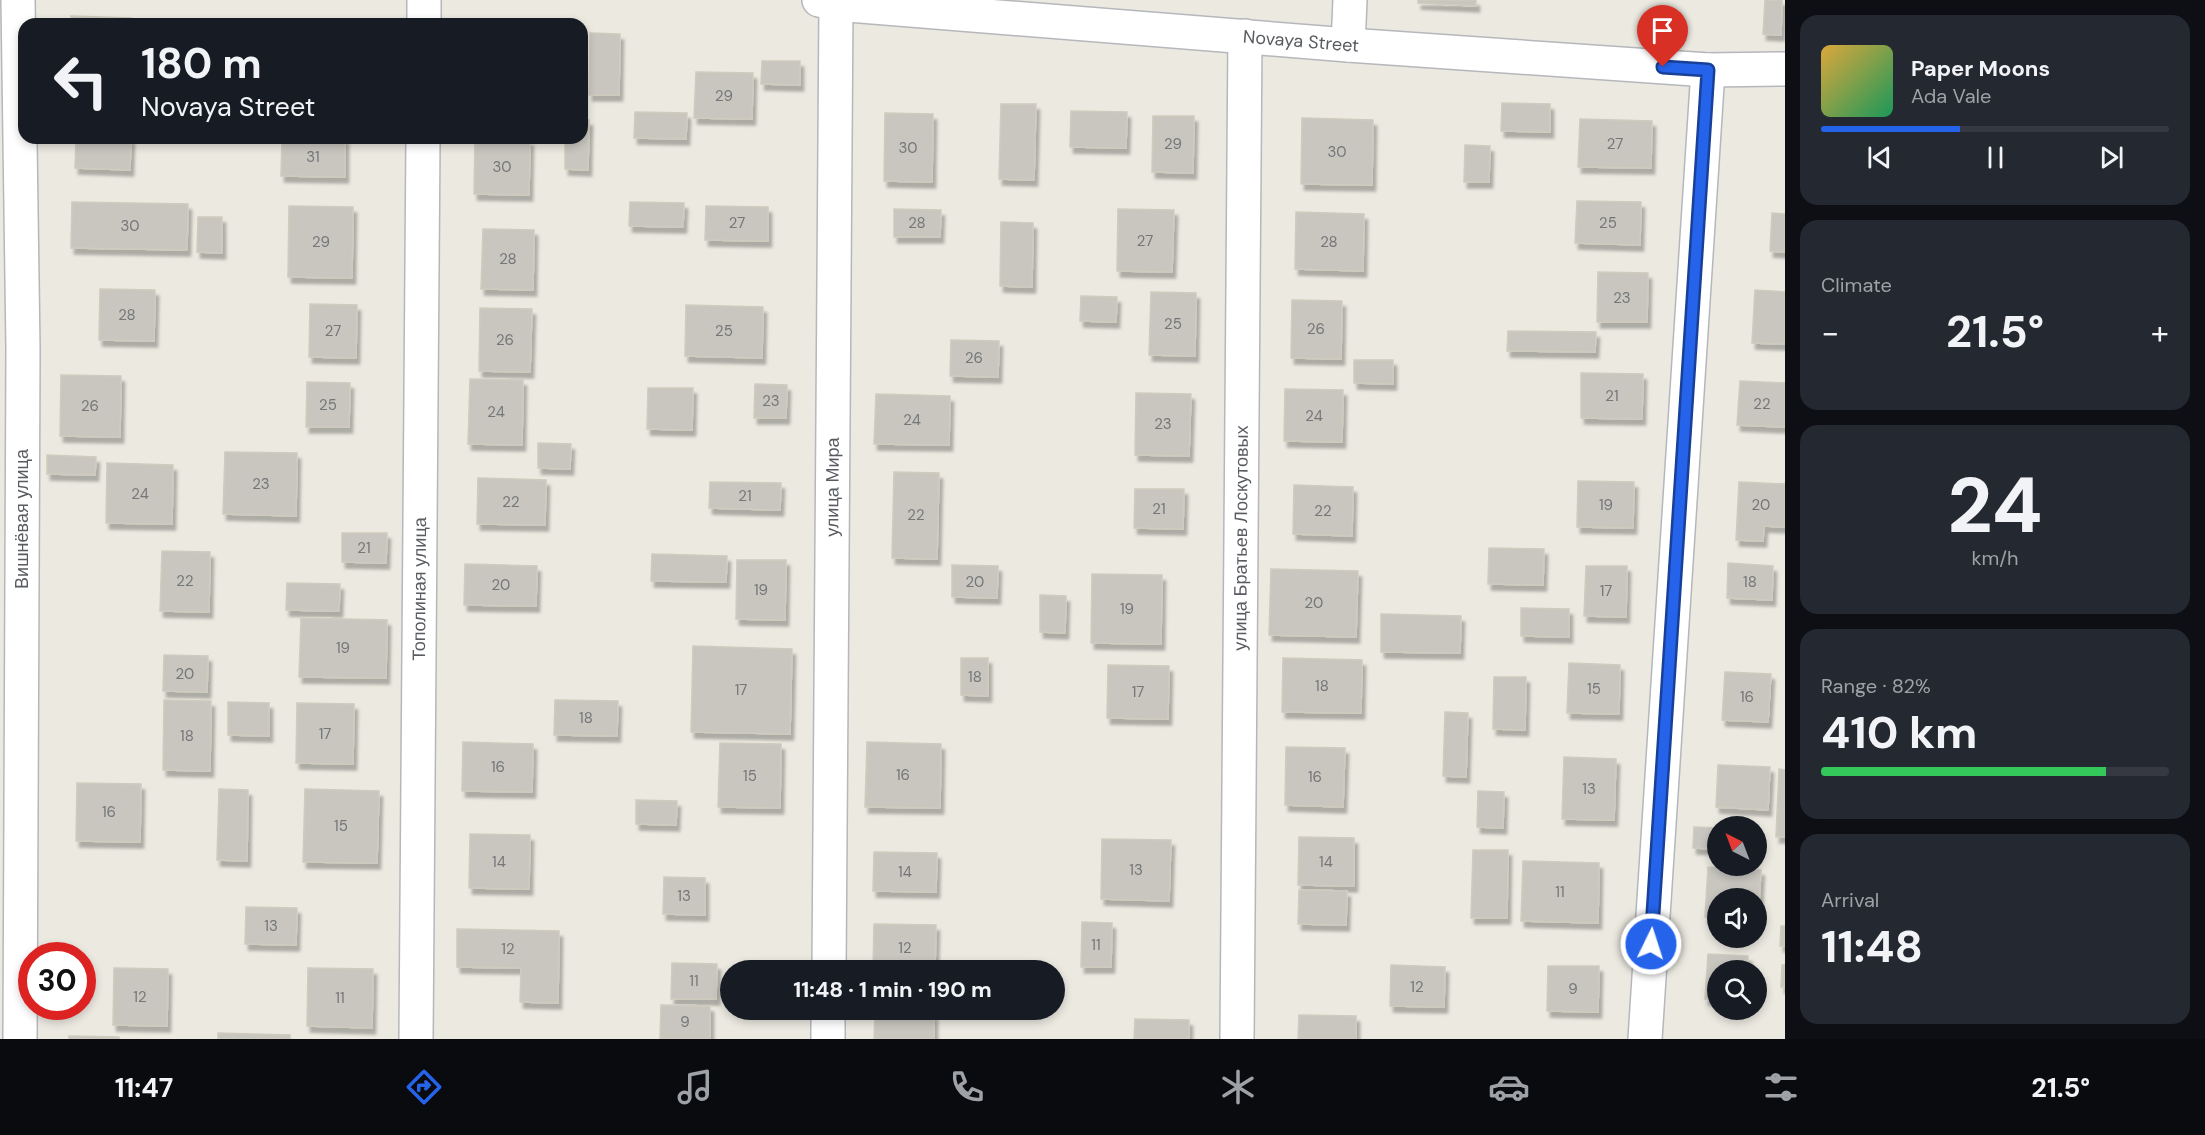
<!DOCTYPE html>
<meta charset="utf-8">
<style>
:root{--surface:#171b24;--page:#242831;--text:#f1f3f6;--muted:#9ea1a6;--line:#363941;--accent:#2563eb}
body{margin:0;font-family:"DM Sans",sans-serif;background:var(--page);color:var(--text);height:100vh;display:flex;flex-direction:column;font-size:22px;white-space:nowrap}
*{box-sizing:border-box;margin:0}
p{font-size:20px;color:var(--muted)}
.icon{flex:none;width:33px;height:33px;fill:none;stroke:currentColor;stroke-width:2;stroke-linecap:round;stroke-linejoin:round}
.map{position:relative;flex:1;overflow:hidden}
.side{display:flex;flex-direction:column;gap:15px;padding:15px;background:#0d0f14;width:420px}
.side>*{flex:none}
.guide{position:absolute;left:18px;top:18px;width:570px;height:126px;border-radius:18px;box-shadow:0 3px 9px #0003;background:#171b24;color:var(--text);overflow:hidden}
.needle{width:39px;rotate:318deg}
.controls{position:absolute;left:1707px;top:816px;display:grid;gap:12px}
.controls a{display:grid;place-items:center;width:60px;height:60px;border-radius:50%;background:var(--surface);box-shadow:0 3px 9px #0003;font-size:30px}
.speed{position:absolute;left:18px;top:942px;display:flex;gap:12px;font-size:30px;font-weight:700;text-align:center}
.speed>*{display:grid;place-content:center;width:78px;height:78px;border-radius:50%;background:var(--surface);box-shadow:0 3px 9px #0003;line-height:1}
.speed .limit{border:9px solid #d22;background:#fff;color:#111}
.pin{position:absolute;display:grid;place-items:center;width:51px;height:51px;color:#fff;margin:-62px -26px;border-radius:50% 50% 50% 0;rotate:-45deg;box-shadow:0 0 6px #0007}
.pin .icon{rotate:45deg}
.me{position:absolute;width:66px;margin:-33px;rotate:4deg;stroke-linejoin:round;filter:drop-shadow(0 0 4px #0008)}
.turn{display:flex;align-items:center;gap:21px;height:126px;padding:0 24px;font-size:27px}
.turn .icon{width:78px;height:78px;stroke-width:2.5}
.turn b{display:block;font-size:42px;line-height:51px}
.big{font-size:45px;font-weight:700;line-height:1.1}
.side .card{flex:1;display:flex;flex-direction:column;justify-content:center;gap:9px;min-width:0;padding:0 21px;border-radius:18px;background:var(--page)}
.side .dial{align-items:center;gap:0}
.dial b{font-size:78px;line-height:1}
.song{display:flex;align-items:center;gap:18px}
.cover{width:72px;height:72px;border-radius:9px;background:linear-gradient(135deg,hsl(40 70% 55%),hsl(150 70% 35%))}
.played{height:6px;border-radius:3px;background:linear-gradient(90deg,var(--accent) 40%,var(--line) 40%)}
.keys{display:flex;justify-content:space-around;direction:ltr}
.heat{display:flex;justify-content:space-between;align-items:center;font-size:33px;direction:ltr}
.charge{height:9px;border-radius:4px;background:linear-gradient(90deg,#34c759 82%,var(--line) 0)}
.trip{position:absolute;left:720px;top:960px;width:345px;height:60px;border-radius:30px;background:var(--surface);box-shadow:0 3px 9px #0003;font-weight:700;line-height:60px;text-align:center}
.tab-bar{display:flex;height:96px;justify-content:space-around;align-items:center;background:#090b0e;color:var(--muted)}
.tab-bar .icon{width:42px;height:42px}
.tab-bar .selected{color:var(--accent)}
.tab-bar b{font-size:27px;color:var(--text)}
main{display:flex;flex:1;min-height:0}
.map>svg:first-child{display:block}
</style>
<main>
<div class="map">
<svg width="1785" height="1039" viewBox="0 0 1785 1039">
<defs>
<filter id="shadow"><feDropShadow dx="3.5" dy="6" stdDeviation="1.5" flood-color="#0004"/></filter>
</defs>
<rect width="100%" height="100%" fill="#ebe9e0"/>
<g fill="#c8c6bf" stroke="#cfcbbe" stroke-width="1.5" filter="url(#shadow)">
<path d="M 1418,0 L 1476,0 L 1476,6 L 1418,3 Z"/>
<path d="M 1765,0 L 1782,0 L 1781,35 L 1763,34 Z"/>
<path d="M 71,16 L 131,18 L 131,24 L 71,24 Z"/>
<path d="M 590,33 L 620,34 L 619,95 L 589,95 Z"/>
<path d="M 762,61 L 800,61 L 800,85 L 761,84 Z"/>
<path d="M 696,72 L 753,73 L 752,119 L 694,118 Z"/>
<path d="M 1502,103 L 1550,104 L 1550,132 L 1501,131 Z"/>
<path d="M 1001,104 L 1036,104 L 1034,180 L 999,179 Z"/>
<path d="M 1071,111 L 1127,112 L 1126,148 L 1070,147 Z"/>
<path d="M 635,112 L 687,113 L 686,139 L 634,138 Z"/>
<path d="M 885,113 L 933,114 L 932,182 L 884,181 Z"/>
<path d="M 1153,116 L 1194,116 L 1193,173 L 1152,172 Z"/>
<path d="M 1302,118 L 1373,120 L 1372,185 L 1301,184 Z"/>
<path d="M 1580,119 L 1652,121 L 1651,168 L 1578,167 Z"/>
<path d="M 582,120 L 589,120 L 588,170 L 565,169 L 565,138 L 582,138 Z"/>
<path d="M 76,138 L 131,138 L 130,170 L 75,168 Z"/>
<path d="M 282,138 L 345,138 L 345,177 L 281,176 Z"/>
<path d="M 475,139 L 530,140 L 529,195 L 474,194 Z"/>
<path d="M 1465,145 L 1490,146 L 1489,182 L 1464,182 Z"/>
<path d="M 1577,201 L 1641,202 L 1640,245 L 1575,243 Z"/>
<path d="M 72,202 L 188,204 L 187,250 L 71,248 Z"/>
<path d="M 630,202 L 684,203 L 683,227 L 629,226 Z"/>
<path d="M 289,206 L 353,207 L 352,278 L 288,277 Z"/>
<path d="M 706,206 L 768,207 L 768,241 L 705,240 Z"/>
<path d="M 894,209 L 941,210 L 940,237 L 894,237 Z"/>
<path d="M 1118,209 L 1174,210 L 1172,272 L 1117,271 Z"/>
<path d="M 1296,212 L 1364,214 L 1363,271 L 1295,269 Z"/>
<path d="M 1772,213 L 1785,214 L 1785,252 L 1770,251 Z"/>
<path d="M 198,217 L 222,217 L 222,253 L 197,252 Z"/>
<path d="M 1001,222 L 1033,223 L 1032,287 L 1000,286 Z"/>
<path d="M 483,229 L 534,230 L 533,290 L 481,289 Z"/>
<path d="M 1598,272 L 1648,273 L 1647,322 L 1597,322 Z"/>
<path d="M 100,289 L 155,290 L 154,341 L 99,340 Z"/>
<path d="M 1755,290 L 1785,292 L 1785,344 L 1752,343 Z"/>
<path d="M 1151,292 L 1196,293 L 1195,356 L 1149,355 Z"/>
<path d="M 1081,296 L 1117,297 L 1116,322 L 1080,321 Z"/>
<path d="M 1292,300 L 1342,301 L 1341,359 L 1291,358 Z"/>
<path d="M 310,304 L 357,305 L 356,358 L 309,357 Z"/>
<path d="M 686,305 L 763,307 L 762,358 L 685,356 Z"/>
<path d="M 480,308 L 532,309 L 530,372 L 479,371 Z"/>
<path d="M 1508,331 L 1596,332 L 1595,352 L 1507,351 Z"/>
<path d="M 951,340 L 999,341 L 998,377 L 950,376 Z"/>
<path d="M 1354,360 L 1393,360 L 1393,384 L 1354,383 Z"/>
<path d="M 1581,373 L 1643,374 L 1642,419 L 1581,418 Z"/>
<path d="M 61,375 L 121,376 L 120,437 L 60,436 Z"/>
<path d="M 470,379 L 523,380 L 522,445 L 468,444 Z"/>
<path d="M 1740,381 L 1785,383 L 1785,427 L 1737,425 Z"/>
<path d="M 307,382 L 350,383 L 349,427 L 306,427 Z"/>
<path d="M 755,384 L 787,385 L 786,418 L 754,418 Z"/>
<path d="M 648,388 L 693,388 L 692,430 L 647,429 Z"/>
<path d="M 1285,389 L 1343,390 L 1342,442 L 1284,441 Z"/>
<path d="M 1136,393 L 1191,394 L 1189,456 L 1135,455 Z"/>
<path d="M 876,394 L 950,396 L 949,445 L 874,444 Z"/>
<path d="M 538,443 L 571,444 L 570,469 L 538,468 Z"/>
<path d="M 225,452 L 297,453 L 296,516 L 223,514 Z"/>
<path d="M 47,455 L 96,457 L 95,475 L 47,474 Z"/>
<path d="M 107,463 L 173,465 L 172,524 L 106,523 Z"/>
<path d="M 894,472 L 939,473 L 937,559 L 892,558 Z"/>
<path d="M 478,478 L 546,480 L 545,525 L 477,524 Z"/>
<path d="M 1578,481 L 1634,482 L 1633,528 L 1577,527 Z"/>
<path d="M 710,482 L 781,483 L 780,510 L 709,508 Z"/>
<path d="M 1739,482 L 1785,484 L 1785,527 L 1764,526 L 1763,541 L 1736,540 Z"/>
<path d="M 1294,485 L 1353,487 L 1352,536 L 1293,534 Z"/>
<path d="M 1135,489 L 1184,489 L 1183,529 L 1134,528 Z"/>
<path d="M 342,533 L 387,533 L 386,563 L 342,562 Z"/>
<path d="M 1489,548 L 1544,549 L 1543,585 L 1488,584 Z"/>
<path d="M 162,551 L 210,552 L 209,612 L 160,611 Z"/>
<path d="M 652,554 L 727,556 L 726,582 L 651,581 Z"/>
<path d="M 737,560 L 786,560 L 785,620 L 736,619 Z"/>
<path d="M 1728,563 L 1773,566 L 1772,600 L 1727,598 Z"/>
<path d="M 465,564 L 537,566 L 536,606 L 464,605 Z"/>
<path d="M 952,565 L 998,566 L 997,598 L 952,597 Z"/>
<path d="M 1586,566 L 1627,566 L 1626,617 L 1584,616 Z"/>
<path d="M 1271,569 L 1358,571 L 1356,637 L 1269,635 Z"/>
<path d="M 1092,574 L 1162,575 L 1161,644 L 1091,643 Z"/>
<path d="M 287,583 L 340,584 L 339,611 L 286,610 Z"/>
<path d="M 1040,595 L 1066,596 L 1065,633 L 1040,632 Z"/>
<path d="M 1521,608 L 1569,609 L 1569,637 L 1521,636 Z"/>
<path d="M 1381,614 L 1461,616 L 1460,653 L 1381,652 Z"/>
<path d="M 301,618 L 387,620 L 386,678 L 299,677 Z"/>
<path d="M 693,646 L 792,649 L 790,734 L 691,732 Z"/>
<path d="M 164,655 L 208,656 L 207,692 L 163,691 Z"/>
<path d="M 961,658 L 988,658 L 988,696 L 961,695 Z"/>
<path d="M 1283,658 L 1362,660 L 1361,713 L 1282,712 Z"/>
<path d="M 1569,663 L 1620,665 L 1619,714 L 1567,713 Z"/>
<path d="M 1108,665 L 1169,666 L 1168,719 L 1107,718 Z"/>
<path d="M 1725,672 L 1771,674 L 1768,722 L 1722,720 Z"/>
<path d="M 1494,677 L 1526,677 L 1525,730 L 1493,729 Z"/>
<path d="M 164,700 L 211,701 L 210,771 L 163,770 Z"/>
<path d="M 555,700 L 618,701 L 617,736 L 554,735 Z"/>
<path d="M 228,702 L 269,703 L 269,736 L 228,735 Z"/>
<path d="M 297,703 L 354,704 L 353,764 L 296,763 Z"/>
<path d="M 1445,712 L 1468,713 L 1466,777 L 1443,776 Z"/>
<path d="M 463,742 L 533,744 L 532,792 L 462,791 Z"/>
<path d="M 867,742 L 941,744 L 940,808 L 865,807 Z"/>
<path d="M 720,743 L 781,744 L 780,808 L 718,807 Z"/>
<path d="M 1286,747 L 1345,748 L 1343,807 L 1285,805 Z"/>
<path d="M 1564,757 L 1616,759 L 1614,820 L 1562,819 Z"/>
<path d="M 1718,765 L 1770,767 L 1768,810 L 1716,807 Z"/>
<path d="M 1779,769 L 1785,770 L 1785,837 L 1776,837 Z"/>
<path d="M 77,783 L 141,784 L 140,842 L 76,841 Z"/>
<path d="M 219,789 L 248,790 L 247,861 L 217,860 Z"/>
<path d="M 305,789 L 379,791 L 377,863 L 303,862 Z"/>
<path d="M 1478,791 L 1504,792 L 1503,828 L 1477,827 Z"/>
<path d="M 636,800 L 677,801 L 676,825 L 636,824 Z"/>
<path d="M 1694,827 L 1718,828 L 1718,849 L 1693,848 Z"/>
<path d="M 470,834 L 530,835 L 529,889 L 469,888 Z"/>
<path d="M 1299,837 L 1354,838 L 1354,886 L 1298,885 Z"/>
<path d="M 1102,839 L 1171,840 L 1169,901 L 1101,899 Z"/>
<path d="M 1473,850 L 1508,850 L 1507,918 L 1471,918 Z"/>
<path d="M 874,852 L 937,853 L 936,892 L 873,891 Z"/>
<path d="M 1523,861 L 1599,863 L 1598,923 L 1521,921 Z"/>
<path d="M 1708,867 L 1761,870 L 1758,920 L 1756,898 L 1718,898 L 1718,918 L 1705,917 Z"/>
<path d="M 664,877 L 705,878 L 705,915 L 663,914 Z"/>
<path d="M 1299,890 L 1347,891 L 1346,925 L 1298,924 Z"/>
<path d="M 246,907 L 297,908 L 296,945 L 245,944 Z"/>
<path d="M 1082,922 L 1112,923 L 1111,967 L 1081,967 Z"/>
<path d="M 874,924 L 936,925 L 935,970 L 873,970 Z"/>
<path d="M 1781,926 L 1785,926 L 1785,946 L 1780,946 Z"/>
<path d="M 457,929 L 559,931 L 558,1003 L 520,1002 L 521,968 L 457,967 Z"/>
<path d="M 1708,954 L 1748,956 L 1748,970 L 1718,970 L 1718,1000 L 1705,999 Z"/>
<path d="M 672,963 L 717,964 L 716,999 L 671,999 Z"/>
<path d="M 1391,965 L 1445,967 L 1444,1007 L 1390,1006 Z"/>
<path d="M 1782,965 L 1785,965 L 1785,987 L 1781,987 Z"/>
<path d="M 1548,966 L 1599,966 L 1598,1012 L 1547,1011 Z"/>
<path d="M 114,968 L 168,969 L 167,1026 L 113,1025 Z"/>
<path d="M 308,968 L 373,969 L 372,1028 L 307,1026 Z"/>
<path d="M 661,1005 L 710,1006 L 710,1039 L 660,1039 Z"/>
<path d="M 875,1013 L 934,1014 L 934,1039 L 874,1039 Z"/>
<path d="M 1299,1015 L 1356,1016 L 1356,1039 L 1298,1039 Z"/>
<path d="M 1135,1019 L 1189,1020 L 1189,1039 L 1134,1039 Z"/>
<path d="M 218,1033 L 290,1035 L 290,1039 L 218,1039 Z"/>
<path d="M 69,1036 L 119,1037 L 119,1039 L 69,1039 Z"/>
</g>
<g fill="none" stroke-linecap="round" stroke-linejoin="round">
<g stroke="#b5b7bc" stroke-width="36">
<g id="minor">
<path d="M 18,0 L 23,349 L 20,1039"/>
<path id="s1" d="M 819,0 L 836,4 L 1348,45 L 1708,70 L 1785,69"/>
<path d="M 424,24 L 424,0"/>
<path d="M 1348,45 L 1350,0"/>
<path id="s2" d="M 829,970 L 836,4"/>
<path id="s3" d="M 416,1039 L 423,138"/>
<path d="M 828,1039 L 828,1010"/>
<path id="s4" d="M 1237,1039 L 1245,36"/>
<path d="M 1645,1039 L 1708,70"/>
</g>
</g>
<use href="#minor" stroke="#fff" stroke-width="33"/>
</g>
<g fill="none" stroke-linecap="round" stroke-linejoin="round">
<g stroke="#184099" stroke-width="15">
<path id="route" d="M 1651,944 L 1708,70 L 1663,67"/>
</g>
<use href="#route" stroke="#2563eb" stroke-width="10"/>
</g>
<g text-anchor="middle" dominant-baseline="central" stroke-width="4.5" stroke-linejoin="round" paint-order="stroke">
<g font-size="15" fill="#747678">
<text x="724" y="96">29</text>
<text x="1173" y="144">29</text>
<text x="1615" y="144">27</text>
<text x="908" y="148">30</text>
<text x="1337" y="152">30</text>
<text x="313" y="157">31</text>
<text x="502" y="167">30</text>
<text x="737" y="223">27</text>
<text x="917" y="223">28</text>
<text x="1608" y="223">25</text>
<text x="130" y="226">30</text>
<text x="1145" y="241">27</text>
<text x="321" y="242">29</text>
<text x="1329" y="242">28</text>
<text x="508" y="259">28</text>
<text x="1622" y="298">23</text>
<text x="127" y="315">28</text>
<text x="1173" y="324">25</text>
<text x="1316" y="329">26</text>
<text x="333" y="331">27</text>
<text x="724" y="331">25</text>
<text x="505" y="340">26</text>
<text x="974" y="358">26</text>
<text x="1612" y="396">21</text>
<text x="771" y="401">23</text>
<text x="1762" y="404">22</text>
<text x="328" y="405">25</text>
<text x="90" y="406">26</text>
<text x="496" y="412">24</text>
<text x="1314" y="416">24</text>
<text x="912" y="420">24</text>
<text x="1163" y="424">23</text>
<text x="261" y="484">23</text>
<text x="140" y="494">24</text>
<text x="745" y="496">21</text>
<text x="511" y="502">22</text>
<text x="1606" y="505">19</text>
<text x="1761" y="505">20</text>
<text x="1159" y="509">21</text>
<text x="1323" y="511">22</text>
<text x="916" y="515">22</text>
<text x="364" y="548">21</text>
<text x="185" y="581">22</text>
<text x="975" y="582">20</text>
<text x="1750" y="582">18</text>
<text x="501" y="585">20</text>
<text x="761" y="590">19</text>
<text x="1606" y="591">17</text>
<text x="1314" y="603">20</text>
<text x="1127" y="609">19</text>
<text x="343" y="648">19</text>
<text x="185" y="674">20</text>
<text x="975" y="677">18</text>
<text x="1322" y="686">18</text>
<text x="1594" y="689">15</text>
<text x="741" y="690">17</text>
<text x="1138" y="692">17</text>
<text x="1747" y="697">16</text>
<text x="586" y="718">18</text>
<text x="325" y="734">17</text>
<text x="187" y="736">18</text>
<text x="498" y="767">16</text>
<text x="903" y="775">16</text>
<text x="750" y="776">15</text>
<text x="1315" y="777">16</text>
<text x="1589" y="789">13</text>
<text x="109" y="812">16</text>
<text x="341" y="826">15</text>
<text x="499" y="862">14</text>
<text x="1326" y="862">14</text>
<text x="1136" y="870">13</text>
<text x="905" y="872">14</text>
<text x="1560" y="892">11</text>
<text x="684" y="896">13</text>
<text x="271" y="926">13</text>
<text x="1096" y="945">11</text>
<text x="905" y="948">12</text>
<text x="508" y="949">12</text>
<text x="694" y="981">11</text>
<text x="1417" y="987">12</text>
<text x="1573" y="989">9</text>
<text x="140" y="997">12</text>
<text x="340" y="998">11</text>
<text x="685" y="1022">9</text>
</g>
<g font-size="18" fill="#585b60" stroke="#fff">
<text stroke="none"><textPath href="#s1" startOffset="484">Novaya Street</textPath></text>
<text stroke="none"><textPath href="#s2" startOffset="483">улица Мира</textPath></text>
<text transform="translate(22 519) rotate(-90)">Вишнёвая улица</text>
<text stroke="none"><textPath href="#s4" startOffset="501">улица Братьев Лоскутовых</textPath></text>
<text stroke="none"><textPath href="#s3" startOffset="450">Тополиная улица</textPath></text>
</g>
</g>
</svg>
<div class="controls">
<a><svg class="needle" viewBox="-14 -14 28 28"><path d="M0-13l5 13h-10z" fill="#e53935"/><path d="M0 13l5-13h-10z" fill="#9ea1a6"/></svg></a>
<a><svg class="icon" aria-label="sound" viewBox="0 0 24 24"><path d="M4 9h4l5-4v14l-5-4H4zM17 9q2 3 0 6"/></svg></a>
<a><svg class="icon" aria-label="search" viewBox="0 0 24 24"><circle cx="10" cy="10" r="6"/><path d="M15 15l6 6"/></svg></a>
</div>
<div class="speed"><div class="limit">30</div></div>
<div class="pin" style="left:1663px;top:67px;background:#d93025"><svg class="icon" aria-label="arrive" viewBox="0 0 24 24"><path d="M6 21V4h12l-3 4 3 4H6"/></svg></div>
<svg class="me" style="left:1651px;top:944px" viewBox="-20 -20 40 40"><circle r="17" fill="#2563eb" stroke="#fff" stroke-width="3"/><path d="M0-11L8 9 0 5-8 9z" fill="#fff"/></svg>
<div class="trip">11:48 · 1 min · 190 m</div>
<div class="guide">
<div class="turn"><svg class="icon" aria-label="left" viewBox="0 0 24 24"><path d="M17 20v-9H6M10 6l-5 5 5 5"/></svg><div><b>180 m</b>Novaya Street</div></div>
</div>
</div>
<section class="side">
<div class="card">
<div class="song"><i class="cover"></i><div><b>Paper Moons</b><p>Ada Vale</p></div></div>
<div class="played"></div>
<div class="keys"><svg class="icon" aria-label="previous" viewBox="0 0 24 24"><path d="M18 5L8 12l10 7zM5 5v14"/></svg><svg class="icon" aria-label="pause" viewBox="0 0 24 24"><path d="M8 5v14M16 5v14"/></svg><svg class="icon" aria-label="next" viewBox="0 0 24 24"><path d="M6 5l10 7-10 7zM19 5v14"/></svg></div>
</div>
<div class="card"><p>Climate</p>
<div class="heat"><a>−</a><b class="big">21.5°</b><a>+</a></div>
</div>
<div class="card dial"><b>24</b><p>km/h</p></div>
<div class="card"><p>Range · 82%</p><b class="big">410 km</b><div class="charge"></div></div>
<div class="card"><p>Arrival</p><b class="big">11:48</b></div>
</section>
</main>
<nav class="tab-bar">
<b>11:47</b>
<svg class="icon selected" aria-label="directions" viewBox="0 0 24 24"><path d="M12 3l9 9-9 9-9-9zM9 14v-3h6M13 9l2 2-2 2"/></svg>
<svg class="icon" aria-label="music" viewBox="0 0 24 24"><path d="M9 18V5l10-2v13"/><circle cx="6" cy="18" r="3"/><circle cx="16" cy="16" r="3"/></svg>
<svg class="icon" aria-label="phone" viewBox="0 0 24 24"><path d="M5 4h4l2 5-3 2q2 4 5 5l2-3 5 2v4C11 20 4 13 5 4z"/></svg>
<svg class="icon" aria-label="climate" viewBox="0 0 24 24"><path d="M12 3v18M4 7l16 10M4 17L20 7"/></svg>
<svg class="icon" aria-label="car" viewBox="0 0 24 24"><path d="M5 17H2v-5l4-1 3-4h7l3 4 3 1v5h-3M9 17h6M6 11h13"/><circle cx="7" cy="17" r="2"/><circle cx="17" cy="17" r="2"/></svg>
<svg class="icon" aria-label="filters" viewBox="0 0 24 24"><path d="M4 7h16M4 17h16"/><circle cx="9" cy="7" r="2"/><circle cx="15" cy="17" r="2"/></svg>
<b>21.5°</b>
</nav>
